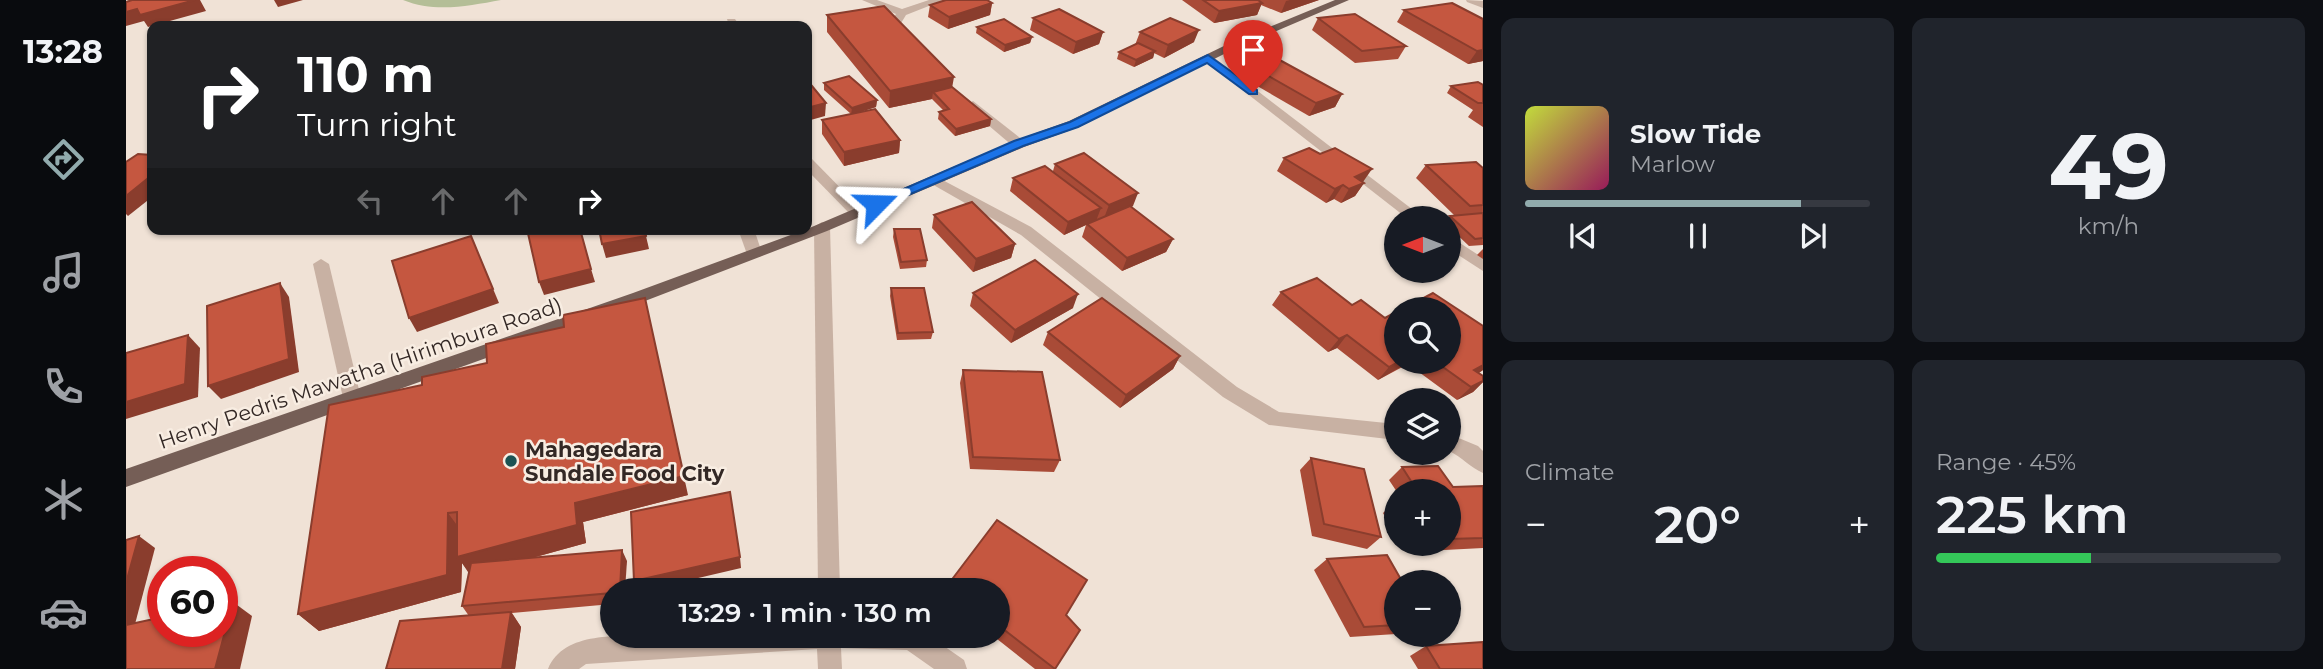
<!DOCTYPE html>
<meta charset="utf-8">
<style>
:root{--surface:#171b24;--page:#20242c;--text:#f1f3f6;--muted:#9ea1a6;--line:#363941;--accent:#91abad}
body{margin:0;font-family:Montserrat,sans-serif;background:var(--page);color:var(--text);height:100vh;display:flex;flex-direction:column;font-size:26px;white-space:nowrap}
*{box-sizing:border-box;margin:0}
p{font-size:23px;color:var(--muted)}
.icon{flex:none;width:38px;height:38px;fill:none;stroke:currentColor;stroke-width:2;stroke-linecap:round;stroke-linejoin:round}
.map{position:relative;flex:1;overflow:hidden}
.panel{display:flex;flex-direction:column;gap:18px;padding:18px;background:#0d0f14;width:840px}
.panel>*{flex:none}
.hud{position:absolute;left:21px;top:21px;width:665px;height:214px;border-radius:14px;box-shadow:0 2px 5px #0004;background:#202124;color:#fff;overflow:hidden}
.needle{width:46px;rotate:270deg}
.tools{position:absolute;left:1258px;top:206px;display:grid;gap:14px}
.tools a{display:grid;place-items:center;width:77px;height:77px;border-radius:50%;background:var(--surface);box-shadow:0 2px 5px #0004;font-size:35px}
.speed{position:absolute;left:21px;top:556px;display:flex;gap:14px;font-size:35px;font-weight:700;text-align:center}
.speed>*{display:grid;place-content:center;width:91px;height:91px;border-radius:50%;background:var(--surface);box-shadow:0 2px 5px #0004;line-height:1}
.speed .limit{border:10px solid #d22;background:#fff;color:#111}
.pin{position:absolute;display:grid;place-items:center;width:60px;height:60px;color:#fff;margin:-72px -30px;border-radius:50% 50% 50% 0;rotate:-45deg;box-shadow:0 0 7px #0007}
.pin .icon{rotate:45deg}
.me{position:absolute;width:77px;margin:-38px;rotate:68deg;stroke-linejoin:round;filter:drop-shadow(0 0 5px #0008)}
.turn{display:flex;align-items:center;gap:24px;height:147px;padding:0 35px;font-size:32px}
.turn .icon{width:91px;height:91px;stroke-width:2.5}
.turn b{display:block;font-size:49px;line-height:60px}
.lanes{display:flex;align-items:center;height:66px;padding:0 35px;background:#0003;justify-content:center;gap:35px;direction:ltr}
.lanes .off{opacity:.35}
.big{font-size:52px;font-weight:600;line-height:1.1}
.panel .card{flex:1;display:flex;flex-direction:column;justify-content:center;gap:10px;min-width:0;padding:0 24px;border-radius:14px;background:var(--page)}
.panel .dial{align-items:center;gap:0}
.dial b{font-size:91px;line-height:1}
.song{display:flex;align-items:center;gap:21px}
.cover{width:84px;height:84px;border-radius:10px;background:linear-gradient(135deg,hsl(70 70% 55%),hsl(330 70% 35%))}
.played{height:7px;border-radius:4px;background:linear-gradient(90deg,var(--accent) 80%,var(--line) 80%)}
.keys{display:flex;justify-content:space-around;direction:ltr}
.heat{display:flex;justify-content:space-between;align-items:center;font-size:38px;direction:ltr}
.charge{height:10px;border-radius:5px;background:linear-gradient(90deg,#34c759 45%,var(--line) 0)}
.panel .tiles{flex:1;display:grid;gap:18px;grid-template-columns:repeat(2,1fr)}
.trip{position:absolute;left:474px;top:578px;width:410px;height:70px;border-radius:35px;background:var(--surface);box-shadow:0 2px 5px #0004;font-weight:600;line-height:70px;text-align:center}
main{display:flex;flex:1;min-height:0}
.tab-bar{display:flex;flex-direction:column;width:126px;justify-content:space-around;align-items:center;background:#090b0e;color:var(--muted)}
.tab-bar .icon{width:49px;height:49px}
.tab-bar .on{color:var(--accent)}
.tab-bar b{font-size:32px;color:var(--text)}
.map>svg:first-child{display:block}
</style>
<main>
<nav class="tab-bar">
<b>13:28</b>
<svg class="icon on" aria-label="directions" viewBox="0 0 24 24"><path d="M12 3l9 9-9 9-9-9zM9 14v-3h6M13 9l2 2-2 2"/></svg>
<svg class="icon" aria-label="music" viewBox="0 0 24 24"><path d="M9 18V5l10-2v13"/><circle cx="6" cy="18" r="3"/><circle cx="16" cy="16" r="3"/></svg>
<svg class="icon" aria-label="phone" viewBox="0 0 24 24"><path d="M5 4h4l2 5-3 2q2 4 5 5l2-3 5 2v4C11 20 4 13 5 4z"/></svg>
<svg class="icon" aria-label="climate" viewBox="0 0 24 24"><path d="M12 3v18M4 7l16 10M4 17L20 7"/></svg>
<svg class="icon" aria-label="car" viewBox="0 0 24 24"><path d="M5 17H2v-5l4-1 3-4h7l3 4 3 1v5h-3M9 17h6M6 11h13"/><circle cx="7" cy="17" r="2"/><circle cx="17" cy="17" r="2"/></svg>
</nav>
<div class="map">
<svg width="1357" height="669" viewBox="0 0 1357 669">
<rect width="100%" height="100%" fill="#f0e2d6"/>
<path fill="#b4be97" d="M 277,0 L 375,0 C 342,6 309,13 277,0 Z"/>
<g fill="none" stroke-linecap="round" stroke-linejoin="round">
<g fill="#c8b1a3" fill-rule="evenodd">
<path d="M 601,19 L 609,19 L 614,26 L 603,26 Z"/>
<path d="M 681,158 L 686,159 L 735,209 L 737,212 L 735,215 L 725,215 L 681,170 Z"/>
<path d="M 612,229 L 628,229 L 636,253 L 634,257 L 622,257 Z"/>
</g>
<g fill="#c8b1a3" fill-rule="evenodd">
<path d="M 736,0 L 751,0 L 776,9 L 803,0 L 818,0 L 780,15 L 772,28 L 779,36 L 773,39 L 760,28 L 770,14 Z"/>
<path d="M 1340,0 L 1357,1 L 1357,8 L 1341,2 Z"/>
<path d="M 1078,56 L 1086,56 L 1299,219 L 1282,219 L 1078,60 Z"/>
<path d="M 847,101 L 898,141 L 898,147 L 888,147 L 842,108 L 841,105 Z"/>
<path d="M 809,176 L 905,227 L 1111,387 L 1153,412 L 1270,424 L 1270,440 L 1143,425 L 1097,397 L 895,235 L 804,183 L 804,177 Z"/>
<path d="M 696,222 L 704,227 L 714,590 L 692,590 L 688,227 Z"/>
<path d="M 1323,236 L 1357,258 L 1357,271 L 1323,249 Z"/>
<path d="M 195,259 L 203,264 L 235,398 L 233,403 L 226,406 L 219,403 L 217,398 L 187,264 Z"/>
<path d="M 1323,434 L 1352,446 L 1357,451 L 1357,473 C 1345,468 1336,457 1323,451 Z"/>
<path d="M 529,635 L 802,635 L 838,660 L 841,669 L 808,669 L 781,650 L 715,648 L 716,669 L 692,669 L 691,649 L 460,664 L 453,669 L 422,669 C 438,630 494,637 529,635 Z"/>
</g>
<path fill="#755e56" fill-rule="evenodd" d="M 1209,0 L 1223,0 L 1108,49 L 953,127 L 898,147 L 701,231 L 519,301 L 0,487 L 0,469 L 507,293 L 681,229 L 888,141 L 943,121 L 1100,45 Z"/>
</g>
<g fill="#a94b37">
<path d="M 1056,0 L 1193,0 L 1155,13 L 1135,5 L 1131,15 L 1088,23 Z"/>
<path d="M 866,3 L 864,15 L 822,29 L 802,17 L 804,5 Z"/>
<path d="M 1278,10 L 1357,19 L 1357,61 L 1342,64 L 1271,22 Z"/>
<path d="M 701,15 L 826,87 L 865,119 L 864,126 L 829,136 L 812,119 L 813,112 L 817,110 L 806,99 L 763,108 L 701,32 Z"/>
<path d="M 907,18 L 977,32 L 973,44 L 947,54 L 904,30 Z"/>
<path d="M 1192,18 L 1280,46 L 1272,59 L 1229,63 L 1186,30 Z"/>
<path d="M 851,27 L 906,37 L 904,43 L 878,52 L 850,33 Z"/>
<path d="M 1014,32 L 1068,42 L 1038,58 L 1028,53 L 1027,58 L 1008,67 L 991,59 L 993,52 L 1009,45 Z"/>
<path d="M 1125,66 L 1216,94 L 1209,107 L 1183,116 L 1119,79 Z"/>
<path d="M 698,83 L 751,100 L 750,107 L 733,112 L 774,140 L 773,153 L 718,166 L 696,134 L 696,120 L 725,114 L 698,90 Z"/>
<path d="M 1357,85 L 1357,127 L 1342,117 L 1347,110 L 1321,93 L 1325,86 Z"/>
<path d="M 1194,154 L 1238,183 L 1229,196 L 1215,203 L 1208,199 L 1200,203 L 1151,171 L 1158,158 Z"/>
<path d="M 929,164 L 1007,206 L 1005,207 L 1047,239 L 1040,252 L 996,271 L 956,237 L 960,225 L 938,235 L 884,191 L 887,178 L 927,171 Z"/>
<path d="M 1300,165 L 1357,168 L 1357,245 L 1343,246 L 1323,227 L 1323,219 L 1321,219 L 1324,216 L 1328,215 L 1290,178 Z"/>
<path d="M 808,215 L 889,244 L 885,258 L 847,272 L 806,228 Z"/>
<path d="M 768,229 L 801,260 L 800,267 L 774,269 L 767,237 Z"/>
<path d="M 1357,249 L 1357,259 L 1351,255 Z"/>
<path d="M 765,288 L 807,332 L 805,339 L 771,340 L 764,296 Z"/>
<path d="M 1155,292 L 1270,362 L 1323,362 L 1357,326 L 1357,370 L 1353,373 L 1357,376 L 1357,382 L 1347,392 L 1331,400 L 1282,364 L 1252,380 L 1211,348 L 1202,352 L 1146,305 Z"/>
<path d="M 847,293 L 947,308 L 885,343 L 844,306 Z"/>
<path d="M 922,332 L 1054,356 L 1047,369 L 994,408 L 917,345 Z"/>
<path d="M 837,370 L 934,460 L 928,472 L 844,469 L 834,383 Z"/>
<path d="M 203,405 L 562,495 L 457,522 L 460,543 L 406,558 L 501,561 L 486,590 L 486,604 L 386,613 L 395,627 L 389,669 L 260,669 L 343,616 L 336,606 L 343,572 L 336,563 L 335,592 L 193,631 L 172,614 Z"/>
<path d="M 1185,458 L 1255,537 L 1241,549 L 1186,536 L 1174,470 Z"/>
<path d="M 1276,467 L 1327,487 L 1357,486 L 1357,548 L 1280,552 L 1275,544 L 1323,544 L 1323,492 L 1271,492 L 1263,480 Z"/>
<path d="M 1270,501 L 1270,536 L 1257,513 Z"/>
<path d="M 871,520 L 961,580 L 940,615 L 954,630 L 929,669 L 909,669 L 866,635 L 872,635 L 872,590 L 819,590 L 821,586 Z"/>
<path d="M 1201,559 L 1270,583 L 1270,634 L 1224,637 L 1188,570 Z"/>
<path d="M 1300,646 L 1357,669 L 1292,669 L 1284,656 Z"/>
</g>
<g fill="#8a3d2d">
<path d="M 69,0 L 74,0 L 80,11 L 22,27 L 18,21 L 0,26 L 0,12 L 11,9 Z"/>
<path d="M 148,0 L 177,0 L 152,7 Z"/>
<path d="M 1164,0 L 1193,0 L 1155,13 L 1160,1 Z"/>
<path d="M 866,3 L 864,15 L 822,29 L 823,17 Z"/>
<path d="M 1136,3 L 1131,15 L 1088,23 L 1093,11 Z"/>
<path d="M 1073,30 L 1068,42 L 1038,58 L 1042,45 Z"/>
<path d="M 977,32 L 973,44 L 947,54 L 950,42 Z"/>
<path d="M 906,37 L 904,43 L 878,52 L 879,45 Z"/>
<path d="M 1357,50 L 1357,61 L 1342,64 L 1351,51 Z"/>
<path d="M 1029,51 L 1027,58 L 1008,67 L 1010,60 Z"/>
<path d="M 828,77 L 825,94 L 807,92 L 806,99 L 763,108 L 764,91 Z"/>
<path d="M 1216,94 L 1209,107 L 1183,116 L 1190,103 Z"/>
<path d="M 751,100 L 750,107 L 725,115 L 726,108 Z"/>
<path d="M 700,103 L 699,116 L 681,121 L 681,108 Z"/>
<path d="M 865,119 L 864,126 L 829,136 L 830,129 Z"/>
<path d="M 774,140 L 773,153 L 718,166 L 718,152 Z"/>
<path d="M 1246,169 L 1237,182 L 1229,177 Z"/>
<path d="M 26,175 L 26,197 L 2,216 L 0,214 L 0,196 Z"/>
<path d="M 1238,183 L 1229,196 L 1215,203 L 1223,189 Z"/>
<path d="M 1217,185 L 1208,199 L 1200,203 L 1209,189 Z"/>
<path d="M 1012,193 L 1007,206 L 978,218 L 983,205 Z"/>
<path d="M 975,208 L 970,221 L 961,224 L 960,225 L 938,235 L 942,222 Z"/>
<path d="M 345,236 L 373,303 L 291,332 L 283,318 Z"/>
<path d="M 520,236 L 523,249 L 480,258 L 476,244 Z"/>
<path d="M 1047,239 L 1040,252 L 996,271 L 1001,258 Z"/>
<path d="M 889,244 L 885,258 L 847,272 L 850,259 Z"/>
<path d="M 1333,247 L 1326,254 L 1323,255 L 1323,250 Z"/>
<path d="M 465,269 L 469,282 L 418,295 L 413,282 Z"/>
<path d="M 154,283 L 163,297 L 173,372 L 95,399 L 82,386 Z"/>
<path d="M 952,294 L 947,308 L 885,343 L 889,330 Z"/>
<path d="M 519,298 L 562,495 L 457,522 L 460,543 L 344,575 L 336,563 L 335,592 L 193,631 L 172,614 L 322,513 L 336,532 L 449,503 Z"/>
<path d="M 62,335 L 74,348 L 72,397 L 0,419 L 0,402 Z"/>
<path d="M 1221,335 L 1211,348 L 1202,352 L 1213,339 Z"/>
<path d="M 1054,356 L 1047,369 L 994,408 L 1000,395 Z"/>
<path d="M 1272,362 L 1283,362 L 1252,380 L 1263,367 Z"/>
<path d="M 1357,365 L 1357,370 L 1335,383 L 1348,370 Z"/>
<path d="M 1357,381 L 1357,382 L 1347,392 L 1331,400 L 1345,387 Z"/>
<path d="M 13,536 L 29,548 L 3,647 L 0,648 L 0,583 Z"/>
<path d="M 496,550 L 501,561 L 499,590 L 494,590 Z"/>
<path d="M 614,557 L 615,568 L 521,590 L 512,590 L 508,581 Z"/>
<path d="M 107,602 L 126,616 L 114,669 L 89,669 Z"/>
<path d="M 385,612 L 395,627 L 389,669 L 376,669 Z"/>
</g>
<g fill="#c55740" stroke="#8a3d2d" stroke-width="2">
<path d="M 6,0 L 69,0 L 14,15 L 11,9 L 0,12 L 0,2 Z"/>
<path d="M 820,0 L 861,0 L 866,3 L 823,17 L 804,5 Z"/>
<path d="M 1077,0 L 1132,0 L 1136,3 L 1093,11 Z"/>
<path d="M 1326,3 L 1357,19 L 1357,50 L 1351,51 L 1278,10 Z"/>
<path d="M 758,6 L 828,77 L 764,91 L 701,15 Z"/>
<path d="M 933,9 L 977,32 L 950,42 L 907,18 Z"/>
<path d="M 1229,14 L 1280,46 L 1236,51 L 1192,18 Z"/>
<path d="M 1044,18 L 1073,30 L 1042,45 L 1014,32 Z"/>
<path d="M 878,19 L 906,37 L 879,45 L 851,27 Z"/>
<path d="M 1012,43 L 1029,51 L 1010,60 L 993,52 Z"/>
<path d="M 1150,58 L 1216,94 L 1190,103 L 1125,66 Z"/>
<path d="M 723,76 L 751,100 L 726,108 L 698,83 Z"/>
<path d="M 681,80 L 700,103 L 681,108 Z"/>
<path d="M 1352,82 L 1357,85 L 1357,103 L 1352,103 L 1325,86 Z"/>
<path d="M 826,87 L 865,119 L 830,129 L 813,112 L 823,109 L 807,92 Z"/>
<path d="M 749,109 L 774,140 L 718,152 L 696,120 Z"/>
<path d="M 1183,148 L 1194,154 L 1209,148 L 1246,169 L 1229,177 L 1238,183 L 1223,189 L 1217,185 L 1209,189 L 1158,158 Z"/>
<path d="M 958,153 L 1012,193 L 983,205 L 929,164 Z"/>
<path d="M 12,154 L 26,155 L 26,175 L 0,196 L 0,162 Z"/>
<path d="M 1350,162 L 1357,168 L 1357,205 L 1344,206 L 1300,165 Z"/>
<path d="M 919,166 L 975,208 L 942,222 L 887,178 Z"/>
<path d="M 846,202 L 889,244 L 850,259 L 808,215 Z"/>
<path d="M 1004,206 L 1047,239 L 1001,258 L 961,224 Z"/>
<path d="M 1357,213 L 1357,238 L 1349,239 L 1324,216 Z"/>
<path d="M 401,229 L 454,229 L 465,269 L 413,282 Z"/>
<path d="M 473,229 L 519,229 L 520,236 L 476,244 Z"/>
<path d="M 768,229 L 794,229 L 801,260 L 775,262 Z"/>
<path d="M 345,236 L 367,289 L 283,318 L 266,261 Z"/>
<path d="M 1323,240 L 1333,247 L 1323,250 Z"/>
<path d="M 909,260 L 952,294 L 889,330 L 847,293 Z"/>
<path d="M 1191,278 L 1226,305 L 1235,300 L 1259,318 L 1270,312 L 1270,362 L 1272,362 L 1263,367 L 1221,335 L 1213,339 L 1155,292 Z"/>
<path d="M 154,283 L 163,359 L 82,386 L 81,306 Z"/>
<path d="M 765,288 L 798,288 L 807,332 L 772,333 Z"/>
<path d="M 1307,293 L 1357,326 L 1357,365 L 1348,370 L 1357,376 L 1357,381 L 1345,387 L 1310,362 L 1323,362 L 1323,310 L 1275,310 Z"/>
<path d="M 519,298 L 558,476 L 449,503 L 451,525 L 331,557 L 331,512 L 322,513 L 321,575 L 172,614 L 203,405 L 296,385 L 296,377 L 361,363 L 360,344 L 438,327 L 437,315 Z"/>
<path d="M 976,298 L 1054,356 L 1000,395 L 922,332 Z"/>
<path d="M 62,335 L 59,384 L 0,402 L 0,353 Z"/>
<path d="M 837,370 L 916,372 L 934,460 L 847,457 Z"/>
<path d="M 1185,458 L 1238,469 L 1255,537 L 1198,524 Z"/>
<path d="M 1312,466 L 1327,487 L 1357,486 L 1357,538 L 1323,539 L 1323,492 L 1292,492 L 1276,467 Z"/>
<path d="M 604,492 L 614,557 L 508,581 L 505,512 Z"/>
<path d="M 871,520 L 961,580 L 940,615 L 954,630 L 929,669 L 872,625 L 872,590 L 826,590 L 821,586 Z"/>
<path d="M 13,536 L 0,583 L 0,540 Z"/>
<path d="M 496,550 L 494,590 L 486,590 L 486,593 L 336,606 L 345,563 Z"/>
<path d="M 1261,555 L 1277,583 L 1270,583 L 1270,625 L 1238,627 L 1201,559 Z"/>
<path d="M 107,602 L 89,669 L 0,669 L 0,625 L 37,617 L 37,632 L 96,632 L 96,604 Z"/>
<path d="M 385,612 L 376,669 L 260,669 L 274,621 Z"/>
<path d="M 1357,642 L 1357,669 L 1314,669 L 1300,646 Z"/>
</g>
<path fill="#1a73e8" stroke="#114b97" stroke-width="2" d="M 1082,55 L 1131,90 L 1131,94 L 1123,94 L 1081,63 L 952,127 L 897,146 L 754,207 L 750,208 L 743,204 L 888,141 L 944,122 Z"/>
<circle fill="#1b5353" stroke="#f8ede2" stroke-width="2.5" cx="385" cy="461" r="7"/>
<g text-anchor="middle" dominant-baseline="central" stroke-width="5" stroke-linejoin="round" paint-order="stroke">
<g font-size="21" fill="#332825" stroke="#f8ede2">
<text transform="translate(234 373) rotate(-19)">Henry Pedris Mawatha (Hirimbura Road)</text>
</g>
<g font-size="21" font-weight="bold" fill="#332825" stroke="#f8ede2" text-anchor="start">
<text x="399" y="449">Mahagedara<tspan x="399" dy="24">Sundale Food City</tspan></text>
</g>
</g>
</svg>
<div class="tools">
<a><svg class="needle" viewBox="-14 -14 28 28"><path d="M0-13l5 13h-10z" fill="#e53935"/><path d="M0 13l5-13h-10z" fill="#9ea1a6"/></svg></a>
<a><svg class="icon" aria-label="search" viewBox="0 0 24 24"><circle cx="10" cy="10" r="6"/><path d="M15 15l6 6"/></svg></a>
<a><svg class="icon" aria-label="layers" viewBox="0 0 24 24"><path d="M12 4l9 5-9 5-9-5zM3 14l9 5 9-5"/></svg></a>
<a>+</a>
<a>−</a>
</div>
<div class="speed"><div class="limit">60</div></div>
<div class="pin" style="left:1127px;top:92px;background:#d93025"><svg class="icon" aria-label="arrive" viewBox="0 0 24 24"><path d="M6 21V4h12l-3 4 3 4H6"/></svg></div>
<svg class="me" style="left:750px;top:204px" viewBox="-20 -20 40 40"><path d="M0-17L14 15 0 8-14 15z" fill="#1a73e8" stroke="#fff" stroke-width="4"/></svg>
<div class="trip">13:29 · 1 min · 130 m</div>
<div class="hud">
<div class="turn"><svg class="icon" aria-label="right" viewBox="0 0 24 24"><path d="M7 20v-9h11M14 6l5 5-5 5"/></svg><div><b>110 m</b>Turn right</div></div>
<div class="lanes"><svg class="icon off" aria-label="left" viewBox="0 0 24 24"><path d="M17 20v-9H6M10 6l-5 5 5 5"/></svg><svg class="icon off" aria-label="ahead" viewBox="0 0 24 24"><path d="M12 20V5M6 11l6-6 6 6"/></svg><svg class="icon off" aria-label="ahead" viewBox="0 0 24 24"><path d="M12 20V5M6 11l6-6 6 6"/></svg><svg class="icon" aria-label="right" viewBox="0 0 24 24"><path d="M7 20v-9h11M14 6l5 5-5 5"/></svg></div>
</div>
</div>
<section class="panel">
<div class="tiles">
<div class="card">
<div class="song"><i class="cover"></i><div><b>Slow Tide</b><p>Marlow</p></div></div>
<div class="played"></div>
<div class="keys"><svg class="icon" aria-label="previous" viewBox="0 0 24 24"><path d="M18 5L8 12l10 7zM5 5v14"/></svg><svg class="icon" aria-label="pause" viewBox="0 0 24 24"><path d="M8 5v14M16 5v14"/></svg><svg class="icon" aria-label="next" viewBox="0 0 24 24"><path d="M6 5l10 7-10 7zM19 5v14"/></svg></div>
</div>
<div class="card dial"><b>49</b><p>km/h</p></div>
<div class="card"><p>Climate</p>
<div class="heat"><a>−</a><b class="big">20°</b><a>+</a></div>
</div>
<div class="card"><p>Range · 45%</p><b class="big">225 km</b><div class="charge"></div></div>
</div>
</section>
</main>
